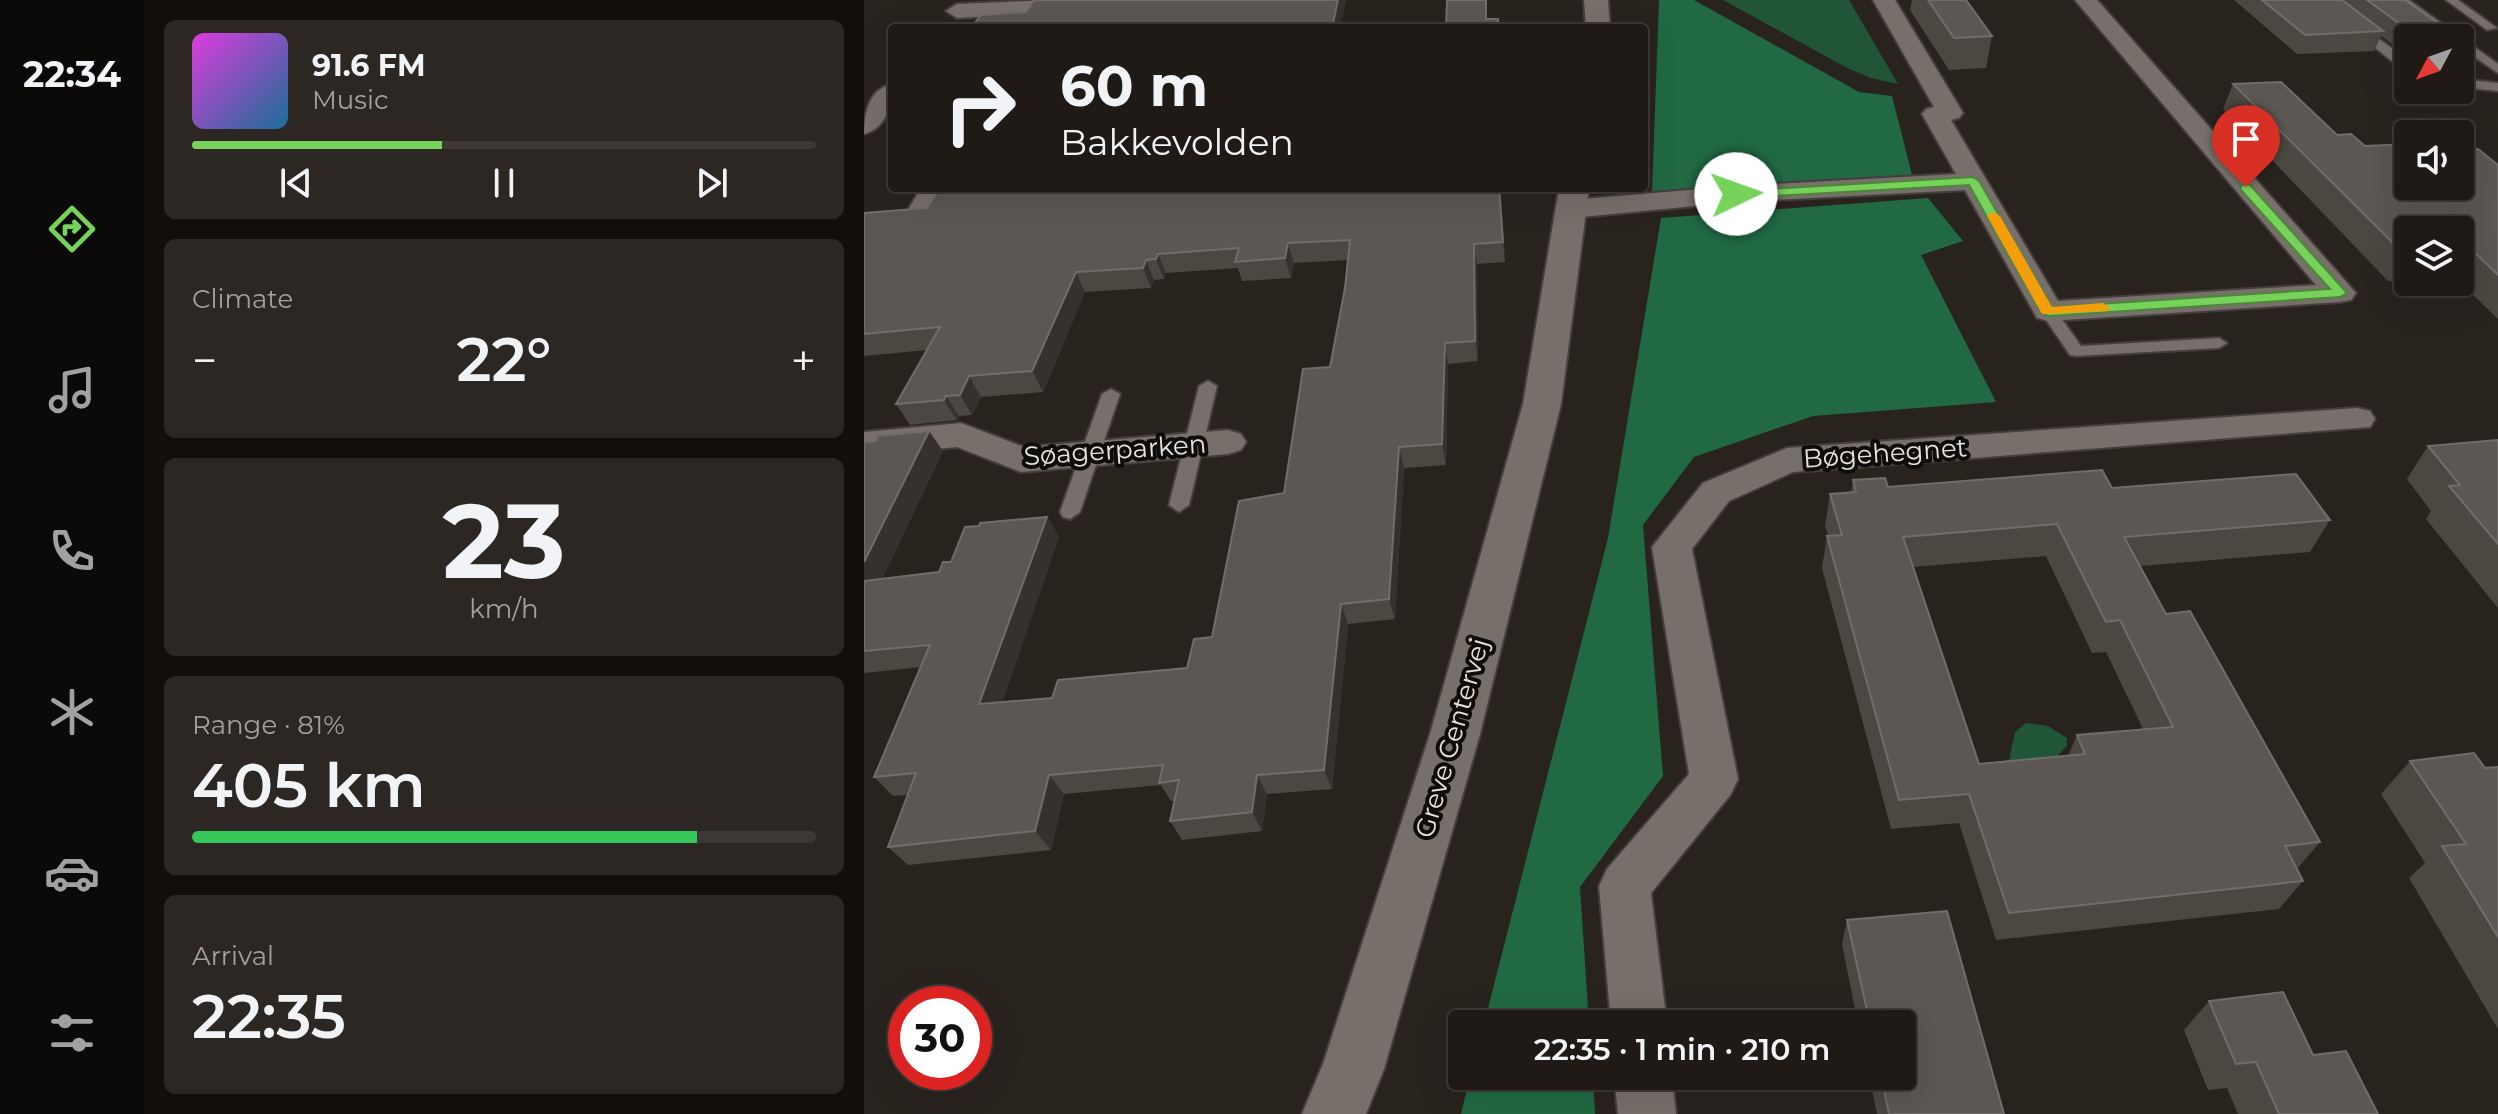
<!DOCTYPE html>
<meta charset="utf-8">
<style>
:root{--surface:#1f1a16;--page:#2c2723;--text:#f1f3f6;--muted:#a1a1a1;--line:#3c3835;--accent:#76d25a}
body{margin:0;font-family:Montserrat,sans-serif;background:var(--page);color:var(--text);height:100vh;display:flex;flex-direction:column;font-size:30px;white-space:nowrap}
*{box-sizing:border-box;margin:0}
p{font-size:26px;color:var(--muted)}
.icon{flex:none;width:44px;height:44px;fill:none;stroke:currentColor;stroke-width:2;stroke-linecap:round;stroke-linejoin:round}
.map{position:relative;flex:1;overflow:hidden}
.side{display:flex;flex-direction:column;gap:20px;padding:20px;background:#110e0c;width:720px}
.side>*{flex:none}
.top-card{position:absolute;left:24px;top:24px;width:760px;height:168px;border-radius:8px;box-shadow:0 8px 32px #0002,0 0 0 2px var(--line);background:#1f1a16;color:var(--text);overflow:hidden}
.needle{width:52px;rotate:229deg}
.controls{position:absolute;left:1530px;top:24px;display:grid;gap:16px}
.controls a{display:grid;place-items:center;width:80px;height:80px;border-radius:8px;background:var(--surface);box-shadow:0 8px 32px #0002,0 0 0 2px var(--line);font-size:40px}
.speed{position:absolute;left:24px;top:986px;display:flex;gap:16px;font-size:40px;font-weight:700;text-align:center}
.speed>*{display:grid;place-content:center;width:104px;height:104px;border-radius:50%;background:var(--surface);box-shadow:0 8px 32px #0002,0 0 0 2px var(--line);line-height:1}
.speed .limit{border:12px solid #d22;background:#fff;color:#111}
.pin{position:absolute;display:grid;place-items:center;width:68px;height:68px;color:#fff;margin:-82px -34px;border-radius:50% 50% 50% 0;rotate:-45deg;box-shadow:0 0 8px #0007}
.pin .icon{rotate:45deg}
.me{position:absolute;width:88px;margin:-44px;rotate:87deg;stroke-linejoin:round;filter:drop-shadow(0 0 6px #0008)}
.turn{display:flex;align-items:center;gap:28px;height:168px;padding:0 40px;font-size:36px}
.turn .icon{width:104px;height:104px;stroke-width:2.5}
.turn b{display:block;font-size:56px;line-height:68px}
.big{font-size:60px;font-weight:600;line-height:1.1}
.side .card{flex:1;display:flex;flex-direction:column;justify-content:center;gap:12px;min-width:0;padding:0 28px;border-radius:12px;background:var(--page)}
.side .dial{align-items:center;gap:0}
.dial b{font-size:104px;line-height:1}
.song{display:flex;align-items:center;gap:24px}
.cover{width:96px;height:96px;border-radius:12px;background:linear-gradient(135deg,hsl(300 70% 55%),hsl(200 70% 35%))}
.played{height:8px;border-radius:4px;background:linear-gradient(90deg,var(--accent) 40%,var(--line) 40%)}
.keys{display:flex;justify-content:space-around;direction:ltr}
.heat{display:flex;justify-content:space-between;align-items:center;font-size:44px;direction:ltr}
.charge{height:12px;border-radius:6px;background:linear-gradient(90deg,#34c759 81%,var(--line) 0)}
.trip{position:absolute;left:584px;top:1010px;width:468px;height:80px;border-radius:8px;background:var(--surface);box-shadow:0 8px 32px #0002,0 0 0 2px var(--line);font-weight:600;line-height:80px;text-align:center}
main{display:flex;flex:1;min-height:0}
.dock{display:flex;flex-direction:column;width:144px;justify-content:space-around;align-items:center;background:#0c0a09;color:var(--muted)}
.dock .icon{width:56px;height:56px}
.dock .current{color:var(--accent)}
.dock b{font-size:36px;color:var(--text)}
.map>svg:first-child{display:block}
</style>
<main>
<nav class="dock">
<b>22:34</b>
<svg class="icon current" aria-label="directions" viewBox="0 0 24 24"><path d="M12 3l9 9-9 9-9-9zM9 14v-3h6M13 9l2 2-2 2"/></svg>
<svg class="icon" aria-label="music" viewBox="0 0 24 24"><path d="M9 18V5l10-2v13"/><circle cx="6" cy="18" r="3"/><circle cx="16" cy="16" r="3"/></svg>
<svg class="icon" aria-label="phone" viewBox="0 0 24 24"><path d="M5 4h4l2 5-3 2q2 4 5 5l2-3 5 2v4C11 20 4 13 5 4z"/></svg>
<svg class="icon" aria-label="climate" viewBox="0 0 24 24"><path d="M12 3v18M4 7l16 10M4 17L20 7"/></svg>
<svg class="icon" aria-label="car" viewBox="0 0 24 24"><path d="M5 17H2v-5l4-1 3-4h7l3 4 3 1v5h-3M9 17h6M6 11h13"/><circle cx="7" cy="17" r="2"/><circle cx="17" cy="17" r="2"/></svg>
<svg class="icon" aria-label="filters" viewBox="0 0 24 24"><path d="M4 7h16M4 17h16"/><circle cx="9" cy="7" r="2"/><circle cx="15" cy="17" r="2"/></svg>
</nav>
<section class="side">
<div class="card">
<div class="song"><i class="cover"></i><div><b>91.6 FM</b><p>Music</p></div></div>
<div class="played"></div>
<div class="keys"><svg class="icon" aria-label="previous" viewBox="0 0 24 24"><path d="M18 5L8 12l10 7zM5 5v14"/></svg><svg class="icon" aria-label="pause" viewBox="0 0 24 24"><path d="M8 5v14M16 5v14"/></svg><svg class="icon" aria-label="next" viewBox="0 0 24 24"><path d="M6 5l10 7-10 7zM19 5v14"/></svg></div>
</div>
<div class="card"><p>Climate</p>
<div class="heat"><a>−</a><b class="big">22°</b><a>+</a></div>
</div>
<div class="card dial"><b>23</b><p>km/h</p></div>
<div class="card"><p>Range · 81%</p><b class="big">405 km</b><div class="charge"></div></div>
<div class="card"><p>Arrival</p><b class="big">22:35</b></div>
</section>
<div class="map">
<svg width="1634" height="1114" viewBox="0 0 1634 1114">
<rect width="100%" height="100%" fill="#29231e"/>
<g fill="#205538">
<path d="M 859,0 L 985,0 L 1034,84 L 1007,78 L 985,69 Z"/>
<path d="M 1162,723 L 1184,726 L 1203,738 L 1203,746 L 1194,755 L 1199,765 L 1144,765 L 1151,732 Z"/>
</g>
<g fill="#206943">
<path d="M 795,0 L 830,0 L 995,92 L 1028,96 L 1048,175 L 788,191 Z"/>
<path d="M 1064,198 L 1099,241 L 1057,255 L 1132,402 L 949,416 L 830,457 L 779,525 L 799,776 L 716,887 L 725,1024 L 620,1024 L 744,538 L 797,218 Z"/>
<path d="M 606,1076 L 729,1076 L 731,1114 L 597,1114 Z"/>
</g>
<g fill="none" stroke-linecap="round" stroke-linejoin="round">
<g stroke="#443f3c" stroke-width="4">
<g id="service">
<path d="M 1533,0 L 1545,0 L 1634,64 L 1634,73 L 1596,47 L 1596,38 L 1584,38 Z"/>
<path d="M 1582,0 L 1594,0 L 1633,28 L 1623,30 Z"/>
<path d="M 1488,25 L 1496,25 L 1544,60 L 1544,68 L 1529,62 L 1488,29 Z"/>
<path d="M 1596,79 L 1634,83 L 1634,91 L 1596,87 Z"/>
<path d="M 1184,306 L 1190,308 L 1217,346 L 1355,338 L 1363,343 L 1355,348 L 1212,356 L 1206,355 L 1176,311 Z"/>
<path d="M 344,381 L 353,386 L 325,505 L 315,512 L 305,505 L 335,386 Z"/>
<path d="M 247,389 L 256,394 L 216,512 L 206,519 L 199,517 L 196,512 L 238,394 Z"/>
</g>
</g>
<g stroke="#443f3c" stroke-width="4">
<g id="minor">
<path d="M 187,0 L 332,0 L 321,6 L 93,18 L 82,11 L 93,4 Z"/>
<path d="M 1009,0 L 1031,0 L 1099,113 L 1095,118 L 1087,120 L 1194,301 L 1452,285 L 1211,0 L 1233,0 L 1492,293 L 1487,300 L 1476,302 L 1184,321 L 1173,318 L 1101,190 L 872,202 L 707,218 L 697,215 L 693,209 L 697,203 L 707,200 L 872,186 L 1092,174 L 1058,114 L 1062,109 L 1070,107 Z"/>
<path d="M 28,84 C 28,104 23,128 0,134 C 0,113 5,89 28,84 Z"/>
<path d="M 57,188 L 85,188 L 63,224 L 53,227 L 43,224 L 39,218 Z"/>
<path d="M 1493,408 L 1506,411 L 1511,419 L 1506,427 L 929,472 L 865,501 L 828,549 L 874,779 L 867,794 L 787,893 L 803,1024 L 747,1024 L 735,886 L 743,869 L 825,774 L 788,547 L 839,483 L 923,448 Z"/>
<path d="M 97,423 L 160,447 L 364,430 L 377,434 L 382,442 L 377,450 L 364,454 L 157,472 L 93,447 L 0,456 L 0,432 Z"/>
<path d="M 750,1076 L 808,1076 L 812,1114 L 754,1114 Z"/>
</g>
</g>
<g stroke="#443f3c" stroke-width="4">
<g id="tertiary">
<path d="M 720,0 L 744,0 L 746,28 L 722,28 Z"/>
<path d="M 695,188 L 725,188 L 697,404 L 616,734 L 520,1069 L 502,1114 L 438,1114 L 459,1064 L 566,734 L 659,404 Z"/>
</g>
</g>
<use href="#service" fill="#77706a" fill-rule="evenodd"/>
<use href="#minor" fill="#77706a" fill-rule="evenodd"/>
<use href="#tertiary" fill="#77706a" fill-rule="evenodd"/>
</g>
<g fill="#4b4741" fill-rule="evenodd">
<path d="M 1048,0 L 1102,0 L 1128,36 L 1122,68 L 1085,70 L 1046,10 Z"/>
<path d="M 1370,0 L 1541,0 L 1581,29 L 1576,38 L 1544,38 L 1544,49 L 1535,49 L 1517,36 L 1510,51 L 1433,54 Z"/>
<path d="M 1369,84 L 1473,135 L 1501,146 L 1634,165 L 1634,319 L 1596,282 L 1596,230 L 1544,230 L 1544,280 L 1524,281 L 1359,109 Z"/>
<path d="M 76,188 L 493,188 L 492,193 L 550,188 L 657,188 L 657,192 L 637,194 L 641,262 L 613,264 L 614,361 L 584,364 L 582,465 L 540,468 L 531,619 L 484,624 L 468,789 L 403,794 L 398,831 L 318,840 L 306,821 L 310,801 L 307,801 L 297,785 L 200,794 L 187,850 L 44,865 L 24,847 L 44,795 L 29,796 L 10,777 L 57,667 L 0,673 L 0,442 L 79,451 L 18,579 L 75,572 L 87,562 L 115,526 L 183,517 L 195,537 L 138,702 L 188,698 L 323,668 L 348,637 L 420,493 L 466,367 L 481,288 L 484,260 L 430,263 L 427,278 L 378,281 L 374,268 L 302,273 L 300,279 L 290,280 L 287,288 L 221,292 L 179,392 L 117,397 L 108,415 L 95,416 L 93,420 L 46,425 L 32,404 L 63,350 L 0,356 L 0,213 L 63,208 Z"/>
<path d="M 1634,440 L 1634,608 L 1562,519 L 1567,511 L 1543,479 L 1564,446 Z"/>
<path d="M 989,480 L 1024,487 L 1248,488 L 1466,520 L 1446,552 L 1276,566 L 1302,614 L 1456,842 L 1433,869 L 1439,881 L 1415,909 L 1132,940 L 1095,823 L 1027,829 L 958,568 L 963,536 L 964,536 L 961,526 L 966,494 L 987,492 ZM 1182,556 L 1228,653 L 1242,652 L 1279,729 L 1213,735 L 1204,756 L 1115,764 L 1049,567 Z"/>
<path d="M 1546,761 L 1621,768 L 1634,767 L 1634,1029 L 1545,878 L 1561,863 L 1517,794 Z"/>
<path d="M 983,920 L 1140,1114 L 1013,1114 L 1005,1076 L 1038,1076 L 1038,1024 L 994,1024 L 978,944 Z"/>
<path d="M 1345,1001 L 1449,1055 L 1514,1114 L 1374,1114 L 1363,1088 L 1344,1090 L 1320,1030 Z"/>
</g>
<g fill="#36312c">
<path d="M 474,0 L 482,0 L 476,28 L 468,28 Z"/>
<path d="M 486,188 L 493,188 L 490,213 L 486,193 Z"/>
<path d="M 635,188 L 636,188 L 641,262 L 639,242 Z"/>
<path d="M 424,243 L 430,263 L 427,278 L 421,258 Z"/>
<path d="M 610,244 L 613,264 L 614,361 L 611,341 Z"/>
<path d="M 294,254 L 302,273 L 300,279 L 292,259 Z"/>
<path d="M 282,260 L 290,280 L 287,288 L 279,268 Z"/>
<path d="M 212,272 L 221,292 L 179,392 L 168,371 Z"/>
<path d="M 581,343 L 584,364 L 582,465 L 578,444 Z"/>
<path d="M 105,376 L 117,397 L 108,415 L 96,395 Z"/>
<path d="M 82,396 L 95,416 L 93,420 L 80,400 Z"/>
<path d="M 65,431 L 79,451 L 7,602 L 0,594 L 0,562 Z"/>
<path d="M 535,447 L 540,468 L 531,619 L 525,599 Z"/>
<path d="M 183,517 L 195,537 L 131,724 L 115,704 Z"/>
<path d="M 477,604 L 484,624 L 468,789 L 460,770 Z"/>
<path d="M 185,775 L 200,794 L 187,850 L 171,831 Z"/>
<path d="M 393,775 L 403,794 L 398,831 L 388,812 Z"/>
</g>
<g fill="#5b5752" stroke="#716d68" stroke-width="2" fill-rule="evenodd">
<path d="M 170,0 L 474,0 L 468,28 L 107,28 L 117,15 L 162,12 Z"/>
<path d="M 583,0 L 622,0 L 622,19 L 634,19 L 635,28 L 582,28 Z"/>
<path d="M 1064,0 L 1102,0 L 1128,36 L 1090,38 Z"/>
<path d="M 1398,0 L 1478,0 L 1519,31 L 1441,35 Z"/>
<path d="M 1503,0 L 1541,0 L 1581,29 L 1544,30 Z"/>
<path d="M 1417,82 L 1473,135 L 1487,134 L 1501,146 L 1544,144 L 1544,186 L 1596,186 L 1596,150 L 1614,149 L 1634,165 L 1634,275 L 1607,249 L 1596,250 L 1596,230 L 1544,230 L 1544,253 L 1539,253 L 1369,84 Z"/>
<path d="M 76,188 L 486,188 L 486,193 L 550,188 L 635,188 L 639,242 L 610,244 L 611,341 L 581,343 L 578,444 L 535,447 L 525,599 L 477,604 L 460,770 L 393,775 L 388,812 L 306,821 L 315,780 L 295,783 L 299,765 L 185,775 L 171,831 L 24,847 L 52,773 L 10,777 L 66,645 L 0,651 L 0,581 L 75,572 L 79,562 L 87,562 L 101,527 L 115,526 L 116,523 L 183,517 L 115,704 L 188,698 L 194,680 L 323,668 L 330,639 L 348,637 L 375,501 L 420,493 L 439,369 L 466,367 L 481,288 L 486,240 L 424,243 L 421,258 L 371,262 L 375,248 L 294,254 L 292,259 L 282,260 L 279,268 L 212,272 L 168,371 L 105,376 L 96,395 L 82,396 L 80,400 L 32,404 L 76,327 L 0,334 L 0,213 L 63,208 Z"/>
<path d="M 65,431 L 0,562 L 0,442 L 12,441 L 14,436 Z"/>
<path d="M 1634,440 L 1634,544 L 1585,486 L 1596,485 L 1564,446 Z"/>
<path d="M 1238,470 L 1248,488 L 1432,474 L 1466,520 L 1260,537 L 1302,614 L 1326,611 L 1456,842 L 1421,846 L 1439,881 L 1145,913 L 1105,794 L 1035,800 L 963,536 L 978,535 L 966,494 L 992,492 L 989,480 L 1021,478 L 1024,487 ZM 1193,524 L 1242,622 L 1256,620 L 1309,727 L 1213,735 L 1221,754 L 1115,764 L 1039,537 Z"/>
<path d="M 1610,753 L 1621,768 L 1634,767 L 1634,937 L 1578,846 L 1602,844 L 1546,761 Z"/>
<path d="M 1083,911 L 1140,1114 L 1025,1114 L 1017,1076 L 1038,1076 L 1038,1024 L 1006,1024 L 983,920 Z"/>
<path d="M 1419,992 L 1449,1055 L 1482,1051 L 1514,1114 L 1415,1114 L 1392,1062 L 1372,1064 L 1345,1001 Z"/>
</g>
<path fill="#76d25a" stroke="#4d883a" stroke-width="2" d="M 1109,177 L 1115,181 L 1188,307 L 1466,289 L 1377,190 L 1376,187 L 1382,183 L 1386,185 L 1483,293 L 1476,297 L 1184,316 L 1176,311 L 1105,185 L 872,198 L 866,194 L 872,191 Z"/>
<path fill="#f59e0b" d="M 1129,212 L 1136,216 L 1188,307 L 1239,303 L 1246,308 L 1244,311 L 1178,314 L 1123,216 Z"/>
<g text-anchor="middle" dominant-baseline="central" stroke-width="8" stroke-linejoin="round" paint-order="stroke">
<g font-size="26" fill="#e6e2df" stroke="#0f0d0b">
<text transform="translate(251 450) rotate(-4)">Søagerparken</text>
<text transform="translate(1021 453) rotate(-4)">Bøgehegnet</text>
<text transform="translate(588 738) rotate(-74)">Greve Centervej</text>
</g>
</g>
</svg>
<div class="controls">
<a><svg class="needle" viewBox="-14 -14 28 28"><path d="M0-13l5 13h-10z" fill="#e53935"/><path d="M0 13l5-13h-10z" fill="#a1a1a1"/></svg></a>
<a><svg class="icon" aria-label="sound" viewBox="0 0 24 24"><path d="M4 9h4l5-4v14l-5-4H4zM17 9q2 3 0 6"/></svg></a>
<a><svg class="icon" aria-label="layers" viewBox="0 0 24 24"><path d="M12 4l9 5-9 5-9-5zM3 14l9 5 9-5"/></svg></a>
</div>
<div class="speed"><div class="limit">30</div></div>
<div class="pin" style="left:1382px;top:187px;background:#d93025"><svg class="icon" aria-label="arrive" viewBox="0 0 24 24"><path d="M6 21V4h12l-3 4 3 4H6"/></svg></div>
<svg class="me" style="left:872px;top:194px" viewBox="-20 -20 40 40"><circle r="19" fill="#fff"/><path d="M0-13L10 11 0 6-10 11z" fill="#76d25a"/></svg>
<div class="trip">22:35 · 1 min · 210 m</div>
<div class="top-card">
<div class="turn"><svg class="icon" aria-label="right" viewBox="0 0 24 24"><path d="M7 20v-9h11M14 6l5 5-5 5"/></svg><div><b>60 m</b>Bakkevolden</div></div>
</div>
</div>
</main>
